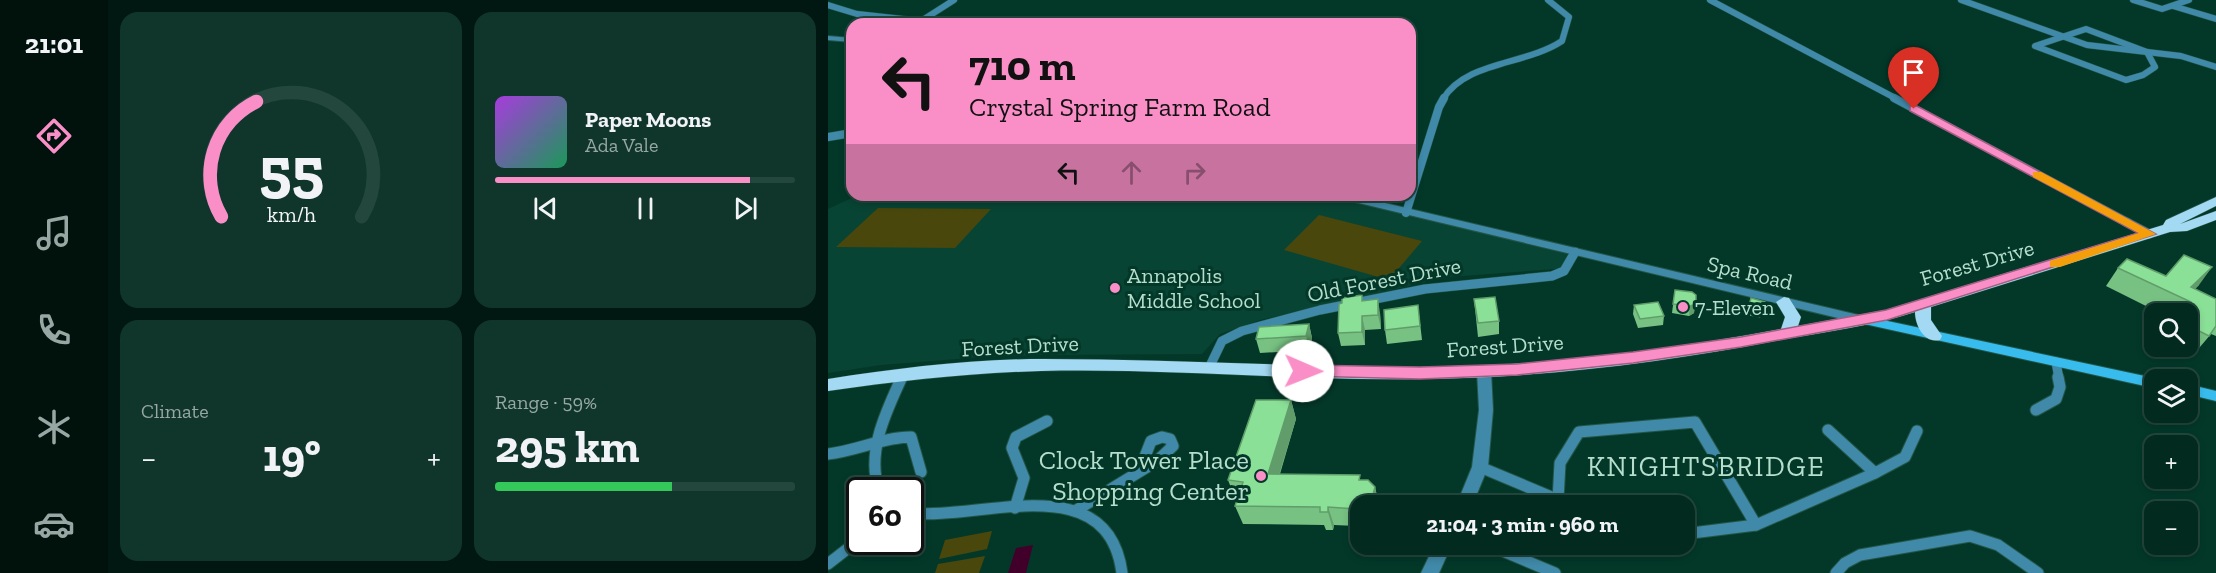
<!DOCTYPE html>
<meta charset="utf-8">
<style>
:root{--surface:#022a1f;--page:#10362c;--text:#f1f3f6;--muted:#96a7a4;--line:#23463d;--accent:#fa8fc8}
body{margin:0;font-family:"Zilla Slab",serif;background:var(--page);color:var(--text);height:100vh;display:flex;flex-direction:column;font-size:22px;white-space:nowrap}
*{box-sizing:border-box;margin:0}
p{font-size:20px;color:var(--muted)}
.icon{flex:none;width:33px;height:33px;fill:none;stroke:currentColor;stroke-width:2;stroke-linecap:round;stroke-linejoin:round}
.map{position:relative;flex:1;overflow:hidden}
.panel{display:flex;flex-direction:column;gap:12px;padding:12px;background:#011711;width:720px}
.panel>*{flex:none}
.hud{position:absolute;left:18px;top:18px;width:570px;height:183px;border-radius:18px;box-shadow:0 3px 9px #0003,0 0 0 2px var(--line);background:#fa8fc8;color:#111;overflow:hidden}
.buttons{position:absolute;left:1316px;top:303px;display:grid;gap:12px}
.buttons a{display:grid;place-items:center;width:54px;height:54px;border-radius:12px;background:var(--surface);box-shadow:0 3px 9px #0003,0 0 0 2px var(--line);font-size:30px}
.speed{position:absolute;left:18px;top:477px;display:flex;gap:12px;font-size:30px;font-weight:700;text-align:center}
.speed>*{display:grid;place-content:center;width:78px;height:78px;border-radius:50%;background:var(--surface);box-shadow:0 3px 9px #0003,0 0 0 2px var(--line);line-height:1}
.speed .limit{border:3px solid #111;border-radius:9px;background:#fff;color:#111}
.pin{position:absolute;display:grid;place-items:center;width:51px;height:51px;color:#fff;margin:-62px -26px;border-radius:50% 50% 50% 0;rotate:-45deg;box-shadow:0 0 6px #0007}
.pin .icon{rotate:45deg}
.me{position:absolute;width:66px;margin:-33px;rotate:91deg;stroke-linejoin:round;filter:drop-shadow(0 0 4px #0008)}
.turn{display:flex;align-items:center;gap:21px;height:126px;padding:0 24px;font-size:27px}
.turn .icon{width:78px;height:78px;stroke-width:2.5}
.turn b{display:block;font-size:42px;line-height:51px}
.lanes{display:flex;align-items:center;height:57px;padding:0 24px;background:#0003;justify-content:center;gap:30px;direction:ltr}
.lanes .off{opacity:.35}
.big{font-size:45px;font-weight:700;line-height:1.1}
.panel .card{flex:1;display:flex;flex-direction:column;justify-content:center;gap:9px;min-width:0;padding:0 21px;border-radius:18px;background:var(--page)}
.panel .dial{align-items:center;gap:0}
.dial svg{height:156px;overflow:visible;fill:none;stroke:var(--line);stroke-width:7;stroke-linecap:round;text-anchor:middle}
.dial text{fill:var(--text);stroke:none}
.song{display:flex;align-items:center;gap:18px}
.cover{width:72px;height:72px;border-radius:9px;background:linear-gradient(135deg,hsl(280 70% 55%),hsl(150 70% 35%))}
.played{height:6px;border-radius:3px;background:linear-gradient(90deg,var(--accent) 85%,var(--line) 85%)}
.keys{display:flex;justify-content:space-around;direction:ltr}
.heat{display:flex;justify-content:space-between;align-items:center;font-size:33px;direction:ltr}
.charge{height:9px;border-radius:4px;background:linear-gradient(90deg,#34c759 59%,var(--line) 0)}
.panel .tiles{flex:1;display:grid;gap:12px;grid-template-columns:repeat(2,1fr)}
.trip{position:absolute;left:522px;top:495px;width:345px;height:60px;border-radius:18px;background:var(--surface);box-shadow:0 3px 9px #0003,0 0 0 2px var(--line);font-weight:700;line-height:60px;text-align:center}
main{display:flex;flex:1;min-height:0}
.dock{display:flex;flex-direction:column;width:108px;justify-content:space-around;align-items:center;background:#01110c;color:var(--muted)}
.dock .icon{width:42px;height:42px}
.dock .on{color:var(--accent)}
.dock b{font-size:27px;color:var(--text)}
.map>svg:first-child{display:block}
</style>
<main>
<nav class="dock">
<b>21:01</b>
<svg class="icon on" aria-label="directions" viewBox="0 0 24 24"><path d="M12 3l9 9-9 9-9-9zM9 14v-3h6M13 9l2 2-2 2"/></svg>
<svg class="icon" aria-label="music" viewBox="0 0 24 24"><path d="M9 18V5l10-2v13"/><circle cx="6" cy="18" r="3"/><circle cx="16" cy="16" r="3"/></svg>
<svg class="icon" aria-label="phone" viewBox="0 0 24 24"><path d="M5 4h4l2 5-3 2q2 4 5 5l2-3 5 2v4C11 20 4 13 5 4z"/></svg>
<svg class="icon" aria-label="climate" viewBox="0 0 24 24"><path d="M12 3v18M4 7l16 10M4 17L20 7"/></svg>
<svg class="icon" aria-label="car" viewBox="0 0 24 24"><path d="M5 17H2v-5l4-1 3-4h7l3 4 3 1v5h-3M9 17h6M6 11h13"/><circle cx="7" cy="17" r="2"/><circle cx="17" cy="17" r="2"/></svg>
</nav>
<section class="panel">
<div class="tiles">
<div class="card dial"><svg viewBox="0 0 100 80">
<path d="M14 69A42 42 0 1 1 86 69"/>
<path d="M14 69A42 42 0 0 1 32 10" stroke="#fa8fc8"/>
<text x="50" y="56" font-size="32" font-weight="700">55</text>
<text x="50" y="72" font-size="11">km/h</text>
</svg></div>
<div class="card">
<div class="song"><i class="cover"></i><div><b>Paper Moons</b><p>Ada Vale</p></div></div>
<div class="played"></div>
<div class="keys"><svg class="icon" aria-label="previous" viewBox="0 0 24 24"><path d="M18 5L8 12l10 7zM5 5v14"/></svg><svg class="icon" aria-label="pause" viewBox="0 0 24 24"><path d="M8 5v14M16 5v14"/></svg><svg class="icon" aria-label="next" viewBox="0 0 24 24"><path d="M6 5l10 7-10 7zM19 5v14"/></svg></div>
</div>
<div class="card"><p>Climate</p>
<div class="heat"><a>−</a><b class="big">19°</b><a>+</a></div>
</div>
<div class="card"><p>Range · 59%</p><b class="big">295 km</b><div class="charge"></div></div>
</div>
</section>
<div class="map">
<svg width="1388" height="573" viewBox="0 0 1388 573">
<rect width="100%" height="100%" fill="#033829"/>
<path fill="#084433" d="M 30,195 L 516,195 L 744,255 L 747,262 L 740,268 L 621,277 L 432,320 L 392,334 L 374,354 L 215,355 L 141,358 L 53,365 L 0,373 L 0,209 Z"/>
<g fill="#49470c">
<path d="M 50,208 L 163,209 L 127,248 L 8,247 Z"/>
<path d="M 491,215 L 594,241 L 561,280 L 456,250 Z"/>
<path d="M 164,531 L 159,549 L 111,559 L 117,540 Z"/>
<path d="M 157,556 L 151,573 L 107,573 L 110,564 Z"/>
</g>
<path fill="#400029" d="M 205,545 L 198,573 L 180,573 L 188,548 Z"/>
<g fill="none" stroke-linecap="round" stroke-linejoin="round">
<g stroke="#235647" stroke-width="7">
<g id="minor-far3">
<path d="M 882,0 L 1069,99"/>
<path d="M 1133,0 L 1259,45 L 1353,56 L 1388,67"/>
<path d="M 1305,0 L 1334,9 L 1361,0"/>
<path d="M 0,5 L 29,14 L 93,21"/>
<path d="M 1345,6 L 1388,19"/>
<path d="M 90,23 L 126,0"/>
<path d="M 1258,29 L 1319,52 L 1327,67 L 1315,75 L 1298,80 L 1207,46 Z"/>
<path d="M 615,99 C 638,61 698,65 734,41 L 741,17 L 720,0"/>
</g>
</g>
<g stroke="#235647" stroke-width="9">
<g id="minor-far2">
<path d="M 1066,98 L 1301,223"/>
<path d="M 0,137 L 24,133"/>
<path d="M 578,213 L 611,107 L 616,98"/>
</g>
</g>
<g stroke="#235647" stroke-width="10">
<g id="minor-far1">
<path d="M 1298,222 L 1321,234"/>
<path d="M 1228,362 L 1231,379"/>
<path d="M 381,368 L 394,341 L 414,331 L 492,310 L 597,289 L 724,276 L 736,271 L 747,252"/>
<path d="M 73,379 L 75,375"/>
</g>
</g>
<g stroke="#235647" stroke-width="13">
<g id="minor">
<path d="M 1208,410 L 1228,399 L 1232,387 L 1230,377"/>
<path d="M 1000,430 L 1047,473"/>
<path d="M 0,454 C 28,451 56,437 83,437 L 93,472"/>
<path d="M 652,467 L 745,506"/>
<path d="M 51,490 C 38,452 58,412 74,377"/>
<path d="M 730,500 L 732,463 L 751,432 L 867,422 L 928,525"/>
<path d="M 187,508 L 196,478 L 184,448 L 188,437 L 219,421"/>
<path d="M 247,511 L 329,461 L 345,446 L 342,439 L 334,437 L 323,441 L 311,472"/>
<path d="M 82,513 C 151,521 280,466 294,573"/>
<path d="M 856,534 L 928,525 L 1047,473 L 1077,457 L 1089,431"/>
<path d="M 658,544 L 727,573"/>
<path d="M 0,564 L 32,539"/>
<path d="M 1008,573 L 1017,563 L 1032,555 L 1142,536 L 1170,545 L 1210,573"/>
</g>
</g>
<g stroke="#235647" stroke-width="2">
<g id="tertiary">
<path d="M 0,36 L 24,38 L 24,42 L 0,40 Z"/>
<path d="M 505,195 L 523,195 L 1035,316 L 1041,320 L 1035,324 L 510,198 Z"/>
<path d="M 656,366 L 661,367 L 663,371 L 665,410 L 660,467 L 644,506 L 628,506 L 644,467 L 651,410 L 649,371 L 651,367 Z"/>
<path d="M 607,544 L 624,544 L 611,573 L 593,573 Z"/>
</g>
</g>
<g stroke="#235647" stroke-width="2">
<g id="secondary">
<path d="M 1036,316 L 1326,378 L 1331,380 L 1326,380 L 1326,388 L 1032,323 L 1030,320 L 1032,317 Z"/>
<path d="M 1359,384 L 1388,391 L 1388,401 L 1359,394 Z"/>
</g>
</g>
<g stroke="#235647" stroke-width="1">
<path id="primary" d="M 1388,197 L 1388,206 L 1352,224 L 1388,211 L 1388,220 L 1359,231 L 1342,232 L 1103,307 L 1103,320 L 1114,336 L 1112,340 C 1096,344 1087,325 1087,312 C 1043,326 997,332 952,340 C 834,363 713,378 592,379 C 466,381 339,368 213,371 C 142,373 70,381 0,391 L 0,379 C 71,368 144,359 215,359 C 340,359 465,367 590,367 C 712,367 834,351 953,329 L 957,317 L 948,302 L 956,297 L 961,298 L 973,317 L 970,326 L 1058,310 L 1335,225 L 1338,220 Z"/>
</g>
<use href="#minor-far3" stroke="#4089a8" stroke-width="6"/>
<use href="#minor-far2" stroke="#4089a8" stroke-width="8"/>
<use href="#minor-far1" stroke="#4089a8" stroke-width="9"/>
<use href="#minor" stroke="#4089a8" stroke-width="11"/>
<use href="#tertiary" fill="#4089a8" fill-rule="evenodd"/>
<use href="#secondary" fill="#38bced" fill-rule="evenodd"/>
<use href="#primary" fill="#a3d9f2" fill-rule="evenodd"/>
</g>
<g fill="#77c182">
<path d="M 1290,268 L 1338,276 L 1371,285 L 1367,289 L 1388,299 L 1388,336 L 1383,334 L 1366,354 L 1351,346 L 1359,346 L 1359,314 L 1334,314 L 1278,286 Z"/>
<path d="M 847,290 L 864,292 L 866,313 L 861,316 L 844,313 Z"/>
<path d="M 923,298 L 937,302 L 932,318 L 919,315 Z"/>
<path d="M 646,299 L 671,321 L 671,334 L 650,337 Z"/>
<path d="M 535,301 L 552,313 L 553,329 L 537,330 L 537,345 L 513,346 L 510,333 Z"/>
<path d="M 590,305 L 594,340 L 559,344 L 557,330 Z"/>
<path d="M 806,305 L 836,316 L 835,325 L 810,328 L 805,314 Z"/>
<path d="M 481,324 L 484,338 L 482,350 L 432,353 L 428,339 Z"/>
<path d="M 463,400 L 468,419 L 452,474 L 533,480 L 547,487 L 551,505 L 532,506 L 532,533 L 530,533 L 529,526 L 506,525 L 505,530 L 498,530 L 496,525 L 415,524 L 407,506 L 410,498 L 407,498 L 400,480 Z"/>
</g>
<g fill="#619d6a">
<path d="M 1384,267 L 1371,285 L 1356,299 L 1363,287 Z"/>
<path d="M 550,299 L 552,313 L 553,329 L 550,315 Z"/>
<path d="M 868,304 L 866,313 L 861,316 L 862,306 Z"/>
<path d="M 534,316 L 537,330 L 537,345 L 534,332 Z"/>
<path d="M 481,324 L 484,338 L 482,350 L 478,336 Z"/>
<path d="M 463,400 L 468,419 L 446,492 L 440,474 Z"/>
<path d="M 547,487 L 551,505 L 542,506 Z"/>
<path d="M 500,507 L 506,525 L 505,530 L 500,512 Z"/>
</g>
<g fill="#8ae097" stroke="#619d6a" stroke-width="1.5">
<path d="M 1356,255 L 1384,267 L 1363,287 L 1388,299 L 1388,326 L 1381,336 L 1359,325 L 1359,314 L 1352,314 L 1363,302 L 1290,268 L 1299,259 L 1338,276 Z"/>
<path d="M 847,290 L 864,292 L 868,295 L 868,304 L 862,306 L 845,304 Z"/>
<path d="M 534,295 L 534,301 L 550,299 L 550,315 L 534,316 L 534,332 L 510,333 L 511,304 L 514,303 L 514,298 Z"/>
<path d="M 667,297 L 671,321 L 650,323 L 646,299 Z"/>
<path d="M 923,298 L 937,302 L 935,309 L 921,306 Z"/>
<path d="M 830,302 L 836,316 L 812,319 L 806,305 Z"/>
<path d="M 590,305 L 592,326 L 557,330 L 556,310 Z"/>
<path d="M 481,324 L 478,336 L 428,339 L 431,327 Z"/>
<path d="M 428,400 L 463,400 L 440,474 L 532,475 L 531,480 L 540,480 L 547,487 L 542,506 L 532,506 L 532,515 L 526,515 L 528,509 L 500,507 L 500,512 L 492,512 L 492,507 L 407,506 L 415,482 L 400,480 Z"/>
</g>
<path fill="#fa8fc8" stroke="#a25d82" stroke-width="1.5" d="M 1082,106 L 1089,106 L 1328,234 L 1059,320 L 913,347 L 805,363 L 689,375 L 592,379 L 475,376 L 468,371 L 475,365 L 592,367 L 689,364 L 805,352 L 913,337 L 1058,310 L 1310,233 L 1082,111 Z"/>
<path fill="#f59e0b" d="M 1205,172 L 1213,172 L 1328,234 L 1232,267 L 1222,267 L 1222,261 L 1311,233 L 1205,177 Z"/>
<g fill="#fa8fc8" stroke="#033829" stroke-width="2">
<circle cx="287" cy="288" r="6"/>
<circle cx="855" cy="307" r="6"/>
<circle cx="433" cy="476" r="6"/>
</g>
<g text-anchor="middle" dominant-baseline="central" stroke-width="6" stroke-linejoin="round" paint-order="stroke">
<g font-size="22" fill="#b5decd" stroke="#033829">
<text transform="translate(1149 263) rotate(-16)">Forest Drive</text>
<text transform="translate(922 273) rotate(13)">Spa Road</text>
<text transform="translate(556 280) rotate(-11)">Old Forest Drive</text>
<text transform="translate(192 346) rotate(-3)">Forest Drive</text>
<text transform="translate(677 346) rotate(-4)">Forest Drive</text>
</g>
<g font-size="22" fill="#b5decd" stroke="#033829" text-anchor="start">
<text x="299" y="275">Annapolis<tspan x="299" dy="25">Middle School</tspan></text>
<text x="867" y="307">7-Eleven</text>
</g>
<g font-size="27" fill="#b5decd" stroke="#033829" text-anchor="end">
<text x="421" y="460">Clock Tower Place<tspan x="421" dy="31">Shopping Center</tspan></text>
</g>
<g font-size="28" letter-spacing="1.5" fill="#b5decd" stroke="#033829">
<text x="878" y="466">KNIGHTSBRIDGE</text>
</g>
</g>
</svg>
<div class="buttons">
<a><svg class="icon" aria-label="search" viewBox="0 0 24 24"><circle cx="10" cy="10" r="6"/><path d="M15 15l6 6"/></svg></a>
<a><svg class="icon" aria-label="layers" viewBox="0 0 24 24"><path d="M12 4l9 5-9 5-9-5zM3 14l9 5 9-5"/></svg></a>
<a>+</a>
<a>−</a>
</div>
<div class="speed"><div class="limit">60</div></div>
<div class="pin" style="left:1086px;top:109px;background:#d93025"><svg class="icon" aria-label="arrive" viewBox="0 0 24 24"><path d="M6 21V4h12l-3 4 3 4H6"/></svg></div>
<svg class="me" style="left:475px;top:371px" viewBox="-20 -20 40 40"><circle r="19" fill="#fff"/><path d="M0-13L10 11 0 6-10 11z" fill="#fa8fc8"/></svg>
<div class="trip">21:04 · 3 min · 960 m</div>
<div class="hud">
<div class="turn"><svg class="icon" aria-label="left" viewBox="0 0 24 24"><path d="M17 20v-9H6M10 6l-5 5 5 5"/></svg><div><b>710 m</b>Crystal Spring Farm Road</div></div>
<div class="lanes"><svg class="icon" aria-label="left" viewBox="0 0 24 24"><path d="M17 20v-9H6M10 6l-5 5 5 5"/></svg><svg class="icon off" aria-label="ahead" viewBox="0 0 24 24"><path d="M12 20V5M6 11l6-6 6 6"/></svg><svg class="icon off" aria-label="right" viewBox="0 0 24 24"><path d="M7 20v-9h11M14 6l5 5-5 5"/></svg></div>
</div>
</div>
</main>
